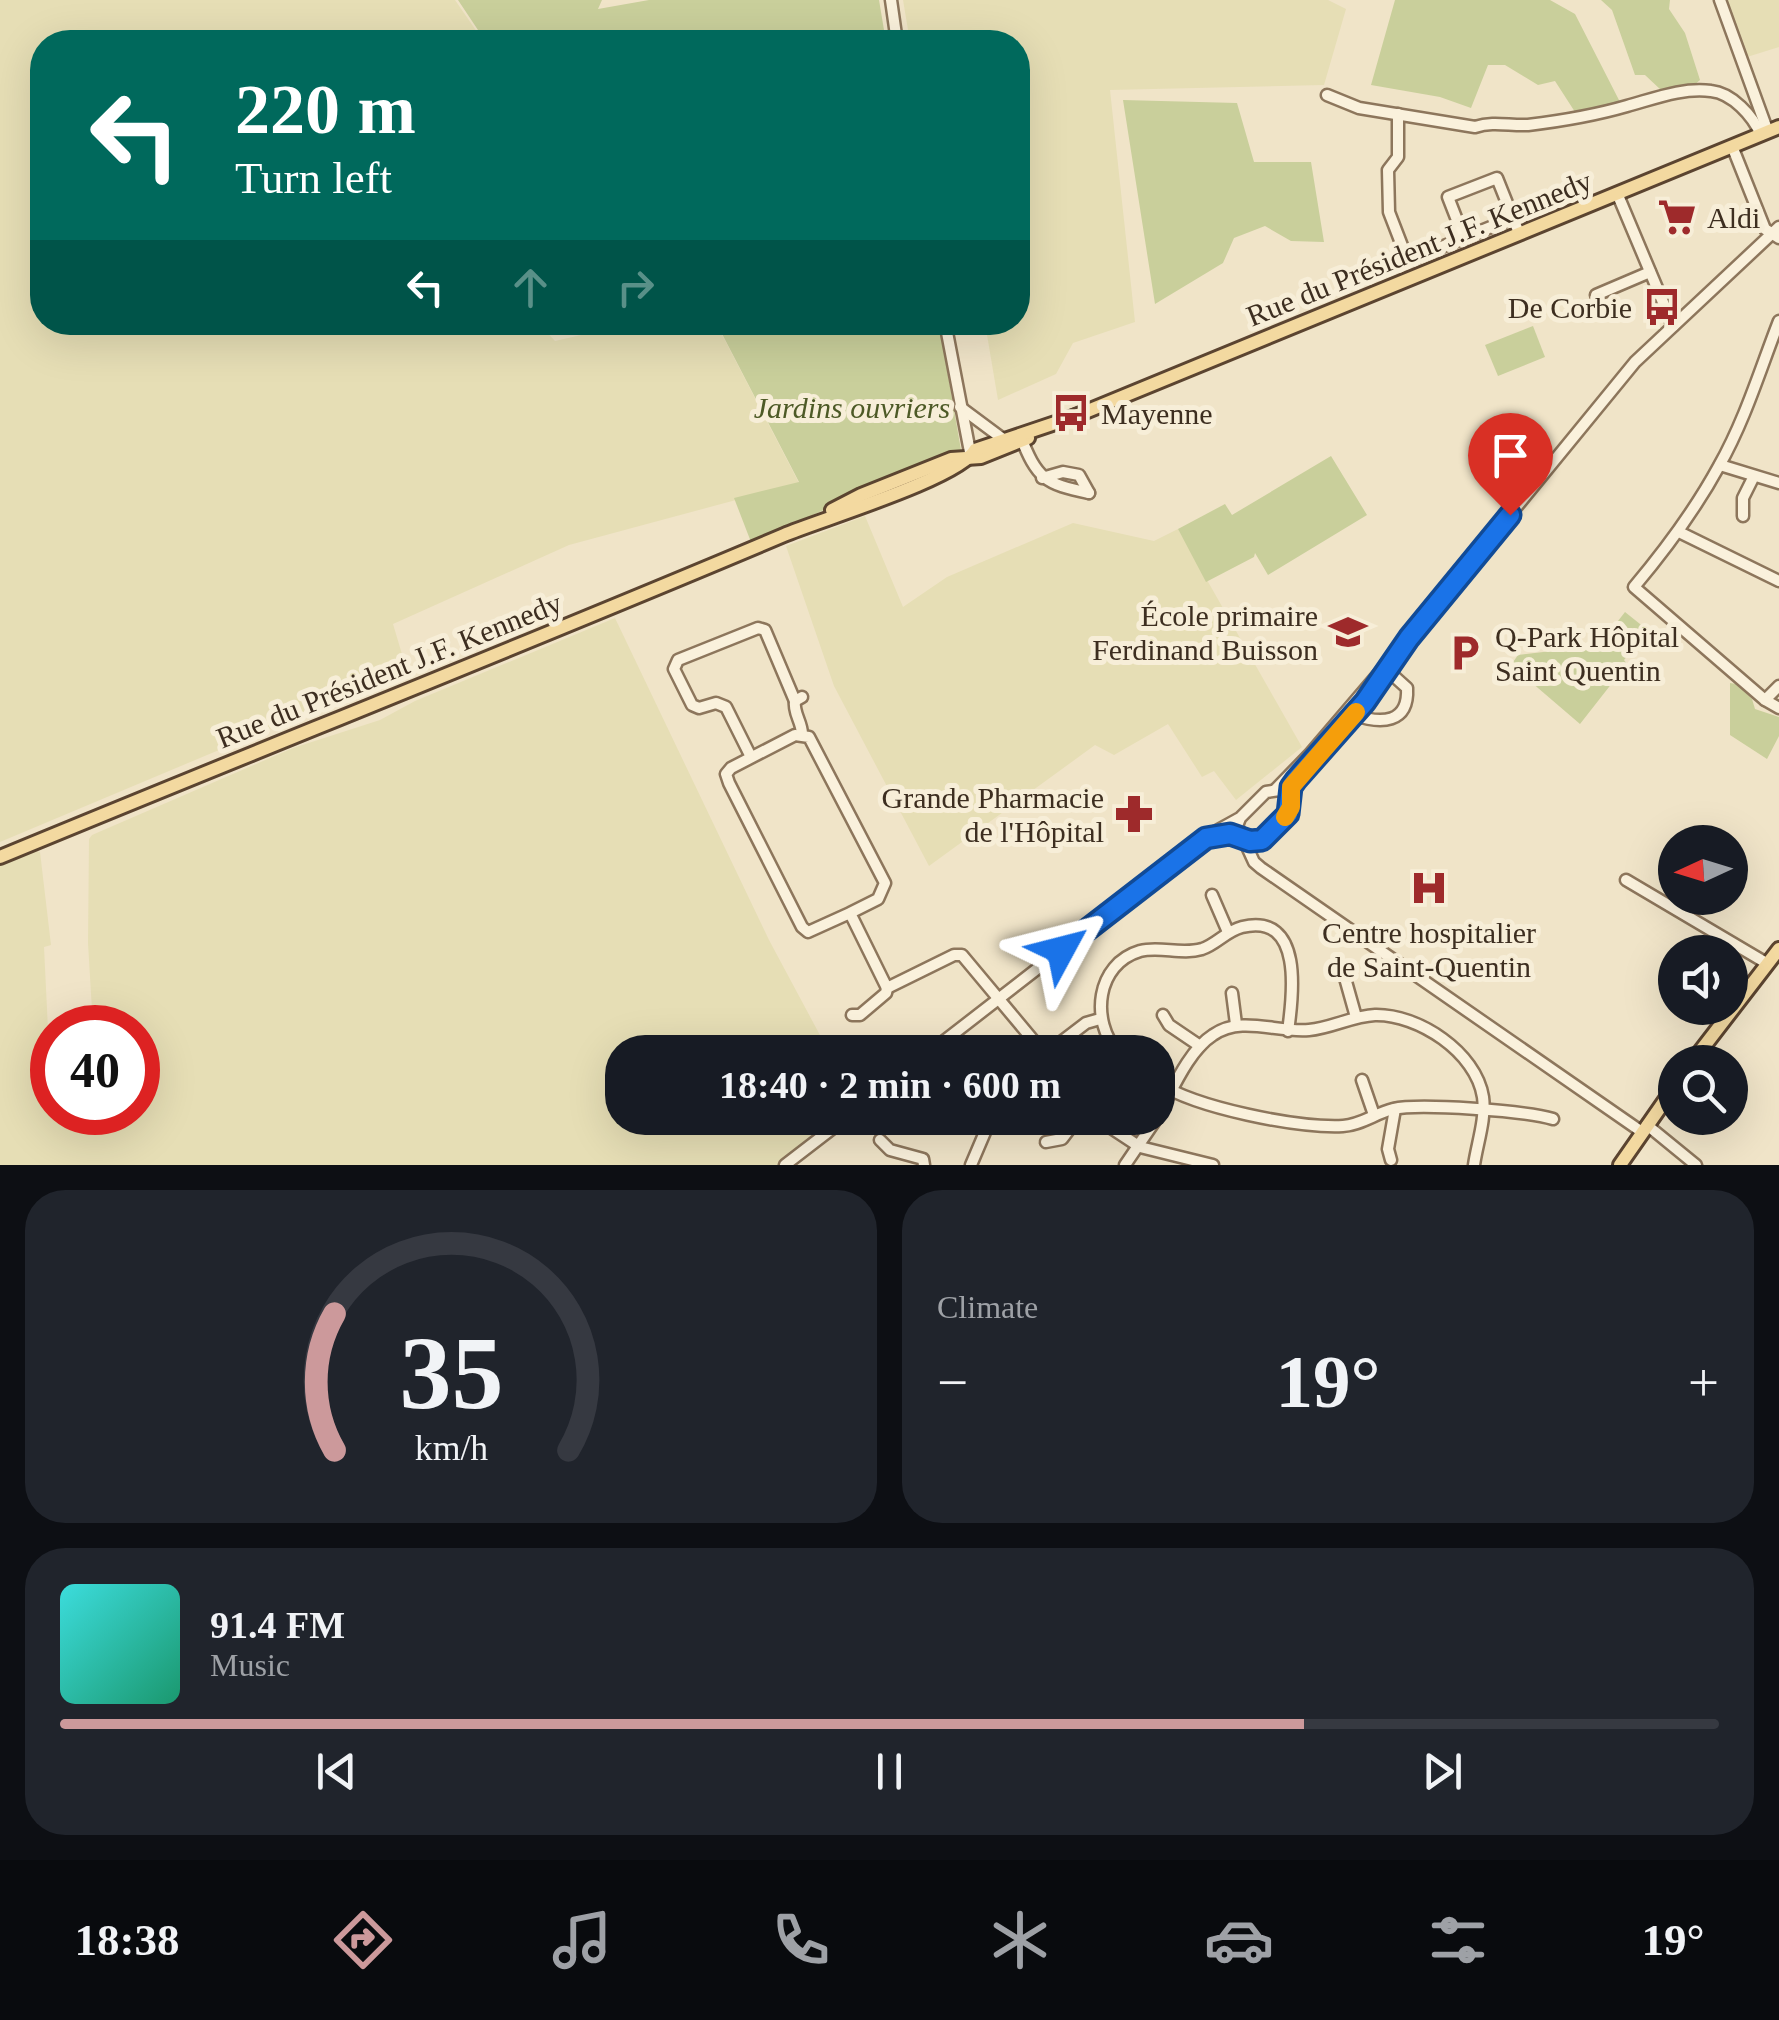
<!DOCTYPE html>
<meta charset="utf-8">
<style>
:root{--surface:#171b24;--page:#20242c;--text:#f1f3f6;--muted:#9ea1a6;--line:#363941;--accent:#cc999b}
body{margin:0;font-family:"Times New Roman",serif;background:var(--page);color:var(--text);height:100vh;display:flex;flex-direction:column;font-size:38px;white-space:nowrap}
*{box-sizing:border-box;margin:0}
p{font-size:32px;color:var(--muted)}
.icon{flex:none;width:55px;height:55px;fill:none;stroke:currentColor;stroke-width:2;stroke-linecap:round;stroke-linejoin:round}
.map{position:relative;height:1165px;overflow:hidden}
.panel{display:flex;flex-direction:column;gap:25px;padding:25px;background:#0d0f14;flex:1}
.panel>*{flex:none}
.banner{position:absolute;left:30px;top:30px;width:1000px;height:305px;border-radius:40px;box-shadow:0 10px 40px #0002;background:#00695c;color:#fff;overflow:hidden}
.needle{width:65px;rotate:266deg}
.fabs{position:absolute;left:1658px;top:825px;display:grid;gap:20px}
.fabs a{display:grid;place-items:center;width:90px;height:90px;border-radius:50%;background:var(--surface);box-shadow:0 10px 40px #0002;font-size:50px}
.speed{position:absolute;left:30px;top:1005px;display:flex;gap:20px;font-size:50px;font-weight:700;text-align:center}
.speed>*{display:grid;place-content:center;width:130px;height:130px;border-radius:50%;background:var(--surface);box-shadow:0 10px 40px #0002;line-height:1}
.speed .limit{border:15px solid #d22;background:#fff;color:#111}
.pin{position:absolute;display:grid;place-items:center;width:85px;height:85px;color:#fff;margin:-102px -42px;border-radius:50% 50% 50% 0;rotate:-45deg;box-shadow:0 0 10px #0007}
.pin .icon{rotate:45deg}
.me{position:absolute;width:110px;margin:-55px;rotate:52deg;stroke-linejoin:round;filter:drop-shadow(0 0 8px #0008)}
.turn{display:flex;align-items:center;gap:35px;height:210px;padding:0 40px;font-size:45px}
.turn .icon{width:130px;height:130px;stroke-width:2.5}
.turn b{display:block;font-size:70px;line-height:85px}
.lanes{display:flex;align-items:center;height:95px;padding:0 40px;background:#0003;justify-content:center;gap:50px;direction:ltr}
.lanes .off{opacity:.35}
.big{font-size:75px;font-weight:700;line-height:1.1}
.panel .card{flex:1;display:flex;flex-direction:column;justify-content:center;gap:15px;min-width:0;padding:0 35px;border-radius:40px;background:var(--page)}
.panel .dial{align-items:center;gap:0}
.dial svg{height:260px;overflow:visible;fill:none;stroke:var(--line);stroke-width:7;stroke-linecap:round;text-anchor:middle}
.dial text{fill:var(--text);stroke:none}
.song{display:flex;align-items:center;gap:30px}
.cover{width:120px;height:120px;border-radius:15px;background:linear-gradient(135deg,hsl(180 70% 55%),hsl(160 70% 35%))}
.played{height:10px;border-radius:5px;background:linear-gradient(90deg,var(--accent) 75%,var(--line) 75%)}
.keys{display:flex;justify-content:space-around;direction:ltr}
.heat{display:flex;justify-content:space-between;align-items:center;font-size:55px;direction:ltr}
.panel .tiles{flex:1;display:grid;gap:25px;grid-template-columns:1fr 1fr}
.card:last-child{grid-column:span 2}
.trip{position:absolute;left:605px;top:1035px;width:570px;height:100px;border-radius:40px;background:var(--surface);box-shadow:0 10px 40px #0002;font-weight:700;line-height:100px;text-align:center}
.dock{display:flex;height:160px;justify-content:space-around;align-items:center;background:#090b0e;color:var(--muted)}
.dock .icon{width:70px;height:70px}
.dock .selected{color:var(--accent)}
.dock b{font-size:45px;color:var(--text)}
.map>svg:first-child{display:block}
</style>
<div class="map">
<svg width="1779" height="1165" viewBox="0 0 1779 1165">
<rect width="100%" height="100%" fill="#f0e4c8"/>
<g fill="#e6deb5">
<path d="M 0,0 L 455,0 L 484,42 L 42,42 L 42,136 L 30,247 L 32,254 L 42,254 L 42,322 L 537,322 L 555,341 L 634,323 L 716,323 L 799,483 L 569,545 L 393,624 L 407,671 L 0,842 Z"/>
<path d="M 903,0 L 1328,0 L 1346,9 L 1324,85 L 1110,90 L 1135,322 L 1073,343 L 1056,374 L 998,400 L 985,323 L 1018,322 L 1018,42 L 910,42 Z"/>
<path d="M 1724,0 L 1779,0 L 1779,47 L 1747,57 Z"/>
<path d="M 865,516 L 903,607 L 947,577 L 1073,523 L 1154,541 L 1178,529 L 1302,747 L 1236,800 L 1214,771 L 1202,777 L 1168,724 L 1114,755 L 1095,745 L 929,866 L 834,686 L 786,546 Z"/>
<path d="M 615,618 L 769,940 L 829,1052 L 622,1052 L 622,1118 L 838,1118 L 780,1165 L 0,1165 L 0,862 L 32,850 L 40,852 L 51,945 L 44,947 L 52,1112 L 138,1112 L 138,1028 L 93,1027 L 88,943 L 89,839 L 92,835 L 293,748 L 380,720 L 415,701 Z"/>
</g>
<g fill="#c9cf9b">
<path d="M 458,0 L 602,0 L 598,9 L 649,0 L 879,0 L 886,42 L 486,42 Z"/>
<path d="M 1395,0 L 1550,0 L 1575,14 L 1621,104 L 1575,112 L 1555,81 L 1538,85 L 1505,65 L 1488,65 L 1471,108 L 1440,97 L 1371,85 Z"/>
<path d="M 1601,0 L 1670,0 L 1669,9 L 1685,33 L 1700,80 L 1693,86 L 1661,90 L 1645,75 L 1635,75 L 1612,10 Z"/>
<path d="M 1123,100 L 1237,103 L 1254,162 L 1311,162 L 1324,242 L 1291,241 L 1265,226 L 1234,238 L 1223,263 L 1155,304 Z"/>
<path d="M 739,322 L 939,323 L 961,450 L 751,542 L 734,498 L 799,482 L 719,328 Z"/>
<path d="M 1533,326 L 1545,357 L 1498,376 L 1485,345 Z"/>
<path d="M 1331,456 L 1367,515 L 1268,575 L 1255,553 L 1254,557 L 1206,582 L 1178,529 L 1225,504 L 1232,515 Z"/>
<path d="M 1625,612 L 1645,628 L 1642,632 L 1645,635 L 1624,660 L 1627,664 L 1580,724 L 1511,665 L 1518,655 L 1586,647 L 1604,639 Z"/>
<path d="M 1730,683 L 1736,684 L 1752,699 L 1755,709 L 1779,717 L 1779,736 L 1767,759 L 1730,735 Z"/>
</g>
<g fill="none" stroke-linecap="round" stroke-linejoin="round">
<g stroke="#8d765c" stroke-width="15">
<g id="minor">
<path d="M 891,0 L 897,42"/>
<path d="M 1720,0 L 1768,132"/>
<path d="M 1327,95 L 1359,108 L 1475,127 C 1494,121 1509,126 1528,125 C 1561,121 1596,115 1627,106 C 1653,99 1683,87 1711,91 C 1732,93 1753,116 1761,135"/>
<path d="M 1398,114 L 1398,157 L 1388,170 L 1389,212 L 1406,256 L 1412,259 L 1464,238"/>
<path d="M 1732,146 L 1765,229 L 1779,238"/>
<path d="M 1617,193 L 1673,326"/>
<path d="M 1513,218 L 1464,238 L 1448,197 L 1497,178 L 1519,233"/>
<path d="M 1596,295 L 1650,272"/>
<path d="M 1779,321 C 1760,370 1745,420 1719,466 C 1695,510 1666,549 1634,587 L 1765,700 L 1779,708"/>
<path d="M 945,322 L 971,457"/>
<path d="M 960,407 L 1003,439"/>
<path d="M 1020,435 C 1037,479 1045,484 1089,493"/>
<path d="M 1720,465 L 1779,483"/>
<path d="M 1042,478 L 1063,472 L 1079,475 L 1089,493"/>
<path d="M 1743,516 L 1743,498 L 1754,476"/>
<path d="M 1679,532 L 1779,581"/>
<path d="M 802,697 L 795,701 C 793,713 802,722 802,734"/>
<path d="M 1765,700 L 1779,686"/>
<path d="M 1354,715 C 1381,724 1409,724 1407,688 L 1387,670"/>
<path d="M 751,757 L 726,707 L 716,703 L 699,708 L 692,705 L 674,669 L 678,660 L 758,628 L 765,630 L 795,701"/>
<path d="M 1276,789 L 1309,755 L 1409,638 L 1635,362 L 1779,227"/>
<path d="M 1289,796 L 1296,780 L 1380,680"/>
<path d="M 1243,838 L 1254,862 L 1261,868 L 1642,1132"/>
<path d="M 1626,880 L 1768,964"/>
<path d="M 1212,895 L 1228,932"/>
<path d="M 850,913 L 878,899 L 885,883 L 809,737 L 795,735 L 731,768 L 726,774 L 729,783 L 802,927 L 808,932 L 850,913 L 887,988 L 954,955 L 962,955 L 1043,1052"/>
<path d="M 1345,978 L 1356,1017"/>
<path d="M 1232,993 L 1236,1024"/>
<path d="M 852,1015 L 860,1015 L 886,993 L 887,988"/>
<path d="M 1163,1015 L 1169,1025 L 1200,1046"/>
<path d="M 930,1052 L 1211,834 L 1240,818 L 1266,792 L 1279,790 L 1289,796 C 1295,818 1264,848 1243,838 L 1237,826 L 1240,818"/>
<path d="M 1048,1052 L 1086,1023 L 1100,1019"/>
<path d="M 1118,1052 C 1090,1021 1096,964 1140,951 C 1160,946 1182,955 1202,949 C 1217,944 1226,931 1242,927 C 1304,912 1293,996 1288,1031"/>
<path d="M 1362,1080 L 1374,1115"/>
<path d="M 1158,1083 C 1197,1108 1296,1128 1343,1126 C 1361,1125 1376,1113 1393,1109 C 1420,1103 1527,1111 1553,1119"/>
<path d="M 1158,1116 C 1172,1091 1188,1051 1213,1035 C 1242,1015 1276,1033 1309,1030 C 1332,1028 1352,1016 1375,1015 C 1418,1014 1476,1052 1483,1097 C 1486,1119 1477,1144 1474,1165"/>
<path d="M 1096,1118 L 1140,1147 L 1213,1165"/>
<path d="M 1647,1125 L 1696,1165"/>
<path d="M 880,1140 L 890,1150 L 923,1159 L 924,1165"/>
<path d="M 1046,1142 L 1062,1139 L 1078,1118"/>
<path d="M 1391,1160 L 1388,1149 L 1395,1109"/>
<path d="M 785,1165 L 846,1118"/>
<path d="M 971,1165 L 991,1118"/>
<path d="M 1125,1165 L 1157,1118"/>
</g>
</g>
<g stroke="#5b4430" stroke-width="18">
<g id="major">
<path d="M 1073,417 L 1779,127"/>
<path d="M 832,510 L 861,495 L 951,459 L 981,457 L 1028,438"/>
<path d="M 0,857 C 261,749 524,645 784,535 C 819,520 960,478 975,450 L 1079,415"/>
<path d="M 1692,1062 L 1779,949"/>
<path d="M 1620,1165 L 1675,1086"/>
</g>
</g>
<use href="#minor" stroke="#faf1dc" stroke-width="10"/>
<use href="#major" stroke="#f3d9a0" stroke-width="12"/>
</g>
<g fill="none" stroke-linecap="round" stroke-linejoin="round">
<g stroke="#114b97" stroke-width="25">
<path id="route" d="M 1061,950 L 1206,838 L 1230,834 L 1250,841 L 1262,840 L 1288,814 L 1291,787 L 1296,780 L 1365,702 L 1409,638 L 1510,515"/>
</g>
<use href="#route" stroke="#1a73e8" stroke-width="18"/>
<path stroke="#f59e0b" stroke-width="18" d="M 1285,817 L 1291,807 L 1291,787 L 1356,712"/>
</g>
<defs>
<g id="supermarket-bare" transform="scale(3)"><path d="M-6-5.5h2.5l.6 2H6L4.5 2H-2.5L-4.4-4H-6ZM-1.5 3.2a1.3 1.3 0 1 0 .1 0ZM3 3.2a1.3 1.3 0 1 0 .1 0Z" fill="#9e2a2b" stroke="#f7eed8" stroke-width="2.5" paint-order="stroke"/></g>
<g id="bus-bare" transform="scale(3)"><path d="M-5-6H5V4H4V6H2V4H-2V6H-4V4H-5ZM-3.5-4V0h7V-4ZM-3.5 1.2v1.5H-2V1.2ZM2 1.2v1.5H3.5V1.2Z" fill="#9e2a2b" stroke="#f7eed8" stroke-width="2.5" paint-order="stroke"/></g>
<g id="school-bare" transform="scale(3)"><path d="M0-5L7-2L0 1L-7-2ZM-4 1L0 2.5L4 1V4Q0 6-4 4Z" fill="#9e2a2b" stroke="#f7eed8" stroke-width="2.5" paint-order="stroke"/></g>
<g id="parking-bare" transform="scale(3)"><path d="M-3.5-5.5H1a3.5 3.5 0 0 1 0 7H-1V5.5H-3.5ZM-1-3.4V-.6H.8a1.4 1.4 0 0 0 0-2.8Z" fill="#9e2a2b" stroke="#f7eed8" stroke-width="2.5" paint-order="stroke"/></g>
<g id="pharmacy-bare" transform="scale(3)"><path d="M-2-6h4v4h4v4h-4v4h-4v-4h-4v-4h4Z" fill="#9e2a2b" stroke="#f7eed8" stroke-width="2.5" paint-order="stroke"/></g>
<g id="hospital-bare" transform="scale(3)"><path d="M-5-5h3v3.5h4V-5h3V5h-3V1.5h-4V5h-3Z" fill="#9e2a2b" stroke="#f7eed8" stroke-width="2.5" paint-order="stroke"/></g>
</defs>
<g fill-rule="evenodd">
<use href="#supermarket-bare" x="1677" y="217"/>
<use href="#bus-bare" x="1662" y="307"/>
<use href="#bus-bare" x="1071" y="413"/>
<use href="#school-bare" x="1348" y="632"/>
<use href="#parking-bare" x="1465" y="653"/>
<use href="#pharmacy-bare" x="1134" y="814"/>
<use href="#hospital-bare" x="1429" y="888"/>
</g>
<g text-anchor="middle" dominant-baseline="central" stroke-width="10" stroke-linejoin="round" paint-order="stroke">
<g font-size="30" fill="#3d2e20" stroke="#f7eed8" text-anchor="start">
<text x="1707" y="217">Aldi</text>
<text x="1632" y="307" text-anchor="end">De Corbie</text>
<text x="1101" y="413">Mayenne</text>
<text x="1318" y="615" text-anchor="end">École primaire<tspan x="1318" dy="34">Ferdinand Buisson</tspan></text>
<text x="1495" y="636">Q-Park Hôpital<tspan x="1495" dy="34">Saint Quentin</tspan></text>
<text x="1104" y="797" text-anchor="end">Grande Pharmacie<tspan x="1104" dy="34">de l'Hôpital</tspan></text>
<text x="1429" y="932" text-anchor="middle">Centre hospitalier<tspan x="1429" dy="34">de Saint-Quentin</tspan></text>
</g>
<g font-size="30" fill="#3d2e20" stroke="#f7eed8">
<text transform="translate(1419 248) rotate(-22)">Rue du Président J.F. Kennedy</text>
<text transform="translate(389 670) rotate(-22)">Rue du Président J.F. Kennedy</text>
</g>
<g font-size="30" font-style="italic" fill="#4d5a26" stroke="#f7eed8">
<text x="852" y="407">Jardins ouvriers</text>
</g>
</g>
</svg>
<div class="fabs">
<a><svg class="needle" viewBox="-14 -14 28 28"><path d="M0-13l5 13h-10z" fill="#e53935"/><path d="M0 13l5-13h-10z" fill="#9ea1a6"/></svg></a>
<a><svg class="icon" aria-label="sound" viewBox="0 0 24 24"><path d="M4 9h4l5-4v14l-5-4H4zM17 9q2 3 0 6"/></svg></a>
<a><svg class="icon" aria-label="search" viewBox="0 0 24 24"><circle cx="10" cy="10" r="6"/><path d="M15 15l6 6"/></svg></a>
</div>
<div class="speed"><div class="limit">40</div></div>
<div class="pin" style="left:1510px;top:515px;background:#d93025"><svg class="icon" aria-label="arrive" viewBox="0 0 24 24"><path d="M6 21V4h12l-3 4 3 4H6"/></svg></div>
<svg class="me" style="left:1061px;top:950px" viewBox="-20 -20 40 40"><path d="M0-17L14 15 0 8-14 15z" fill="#1a73e8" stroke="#fff" stroke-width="4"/></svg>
<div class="trip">18:40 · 2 min · 600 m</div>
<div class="banner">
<div class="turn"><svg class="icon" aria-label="left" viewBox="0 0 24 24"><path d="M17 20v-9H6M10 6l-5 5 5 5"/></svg><div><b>220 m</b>Turn left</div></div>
<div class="lanes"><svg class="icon" aria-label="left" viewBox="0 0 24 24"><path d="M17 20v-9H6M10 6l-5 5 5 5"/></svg><svg class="icon off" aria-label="ahead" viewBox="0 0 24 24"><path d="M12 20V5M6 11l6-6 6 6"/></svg><svg class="icon off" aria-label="right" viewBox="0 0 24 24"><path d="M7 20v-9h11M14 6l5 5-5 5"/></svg></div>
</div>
</div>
<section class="panel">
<div class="tiles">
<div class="card dial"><svg viewBox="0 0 100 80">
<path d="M14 69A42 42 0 1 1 86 69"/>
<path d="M14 69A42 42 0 0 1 14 27" stroke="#cc999b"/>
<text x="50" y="56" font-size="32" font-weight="700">35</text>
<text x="50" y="72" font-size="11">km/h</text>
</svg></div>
<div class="card"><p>Climate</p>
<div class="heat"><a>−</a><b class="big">19°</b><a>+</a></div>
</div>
<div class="card">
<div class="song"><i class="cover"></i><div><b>91.4 FM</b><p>Music</p></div></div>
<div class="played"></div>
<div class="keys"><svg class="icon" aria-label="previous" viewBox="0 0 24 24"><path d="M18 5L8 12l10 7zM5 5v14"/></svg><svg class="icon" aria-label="pause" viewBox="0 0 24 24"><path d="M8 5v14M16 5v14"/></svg><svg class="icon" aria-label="next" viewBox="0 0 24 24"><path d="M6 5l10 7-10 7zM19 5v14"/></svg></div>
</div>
</div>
</section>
<nav class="dock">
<b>18:38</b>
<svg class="icon selected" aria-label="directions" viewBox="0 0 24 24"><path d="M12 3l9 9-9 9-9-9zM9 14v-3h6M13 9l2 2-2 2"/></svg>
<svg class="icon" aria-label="music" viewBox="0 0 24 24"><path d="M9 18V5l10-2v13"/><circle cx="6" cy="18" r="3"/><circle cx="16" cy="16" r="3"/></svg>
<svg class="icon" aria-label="phone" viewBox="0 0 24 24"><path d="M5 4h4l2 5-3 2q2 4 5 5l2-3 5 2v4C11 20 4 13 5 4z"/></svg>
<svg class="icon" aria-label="climate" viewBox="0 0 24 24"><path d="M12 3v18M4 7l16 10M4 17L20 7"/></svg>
<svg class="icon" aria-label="car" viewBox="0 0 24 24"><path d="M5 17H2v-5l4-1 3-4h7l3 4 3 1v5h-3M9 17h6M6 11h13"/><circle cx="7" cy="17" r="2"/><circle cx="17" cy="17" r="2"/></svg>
<svg class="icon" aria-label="filters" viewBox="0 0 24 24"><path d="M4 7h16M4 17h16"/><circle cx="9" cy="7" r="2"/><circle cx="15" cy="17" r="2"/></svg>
<b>19°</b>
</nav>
